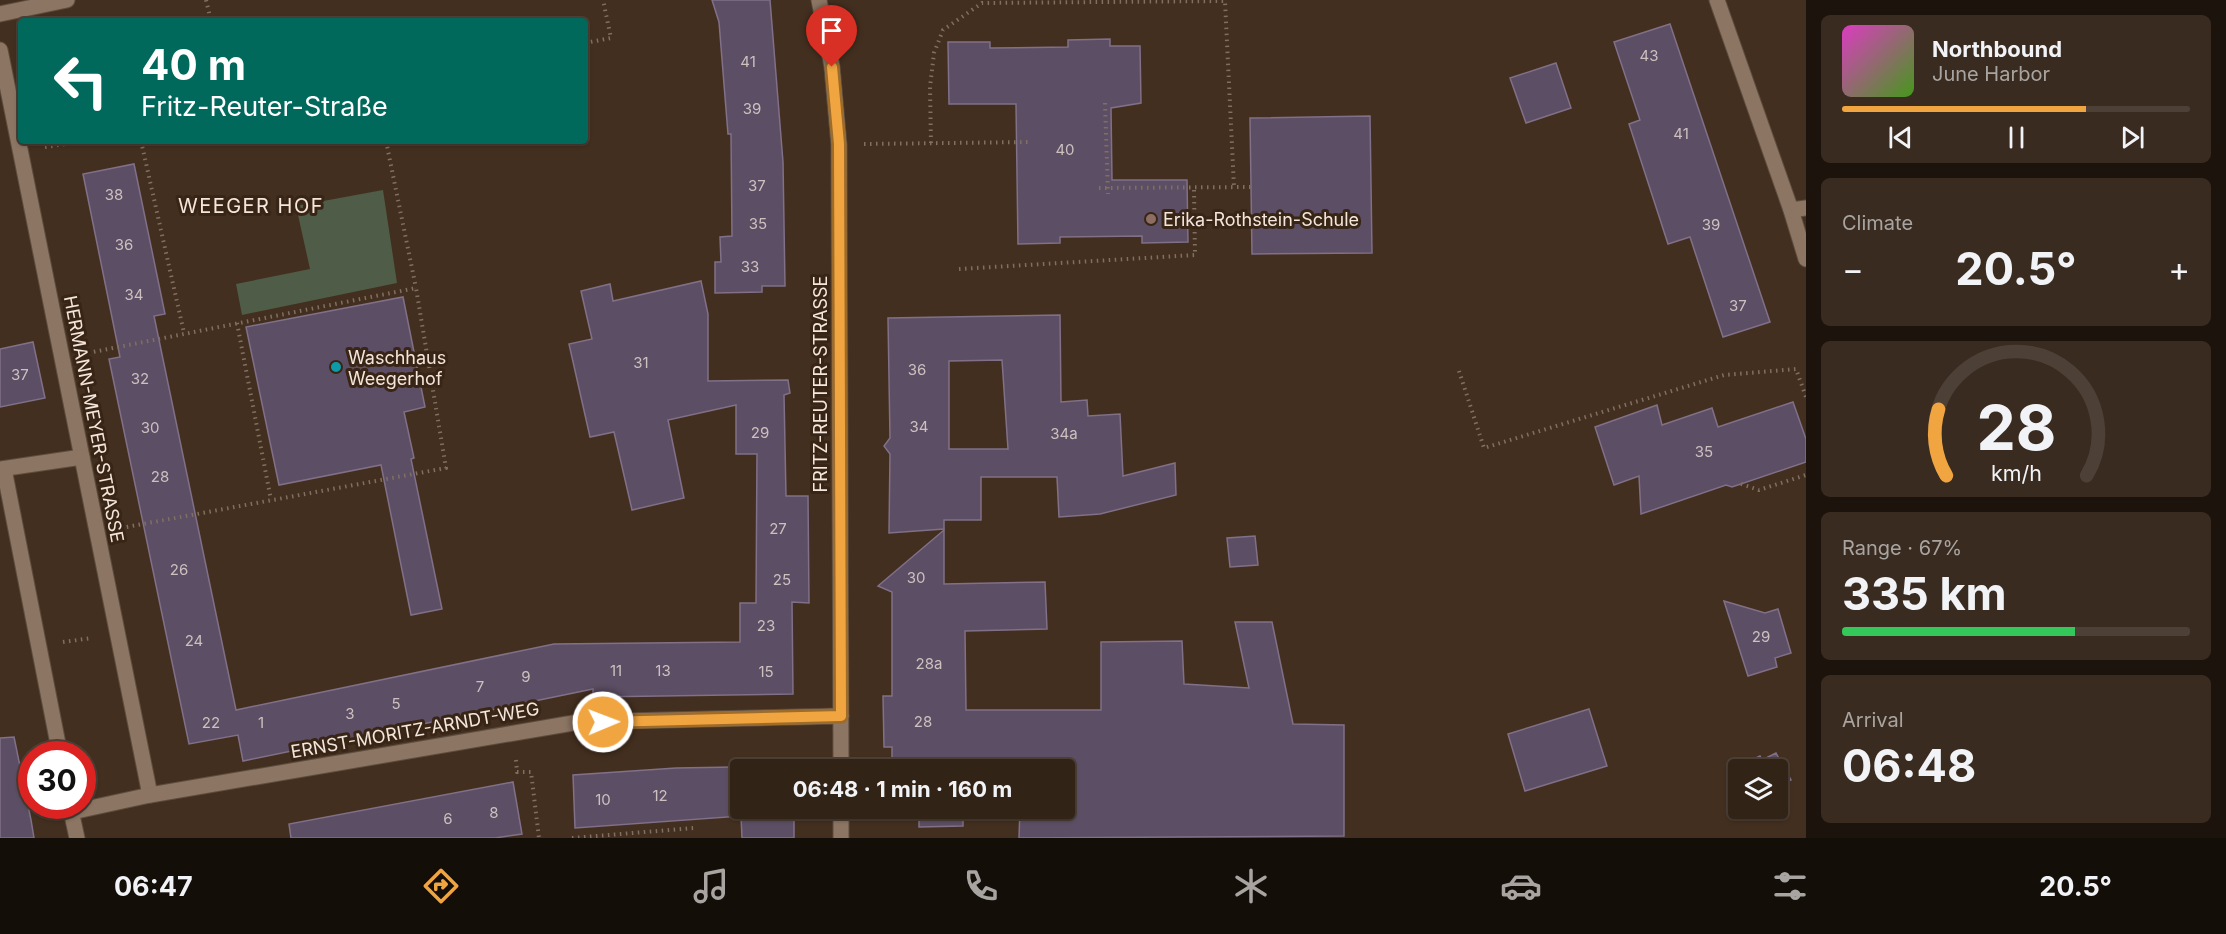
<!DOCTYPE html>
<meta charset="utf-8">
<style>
:root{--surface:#322317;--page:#3a2b20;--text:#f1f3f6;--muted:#a8a4a1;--line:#4d4036;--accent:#f1a540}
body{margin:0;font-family:Inter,sans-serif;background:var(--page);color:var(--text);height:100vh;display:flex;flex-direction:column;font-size:22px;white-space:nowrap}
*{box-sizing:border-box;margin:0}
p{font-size:20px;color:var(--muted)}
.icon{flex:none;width:33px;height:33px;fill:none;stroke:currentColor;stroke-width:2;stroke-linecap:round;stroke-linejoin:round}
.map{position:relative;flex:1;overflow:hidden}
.side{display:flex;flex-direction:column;gap:15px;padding:15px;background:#1c130d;width:420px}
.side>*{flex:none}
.top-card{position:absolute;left:18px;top:18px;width:570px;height:126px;border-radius:6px;box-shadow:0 2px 4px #0004,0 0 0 2px var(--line);background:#00695c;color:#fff;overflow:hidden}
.tools{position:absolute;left:1728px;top:759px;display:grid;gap:12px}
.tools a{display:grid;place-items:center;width:60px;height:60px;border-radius:6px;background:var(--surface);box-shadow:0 2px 4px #0004,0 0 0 2px var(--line);font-size:30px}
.speed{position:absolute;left:18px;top:741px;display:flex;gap:12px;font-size:30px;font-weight:700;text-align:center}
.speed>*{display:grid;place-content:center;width:78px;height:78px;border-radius:50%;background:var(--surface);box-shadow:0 2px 4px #0004,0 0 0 2px var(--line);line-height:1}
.speed .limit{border:9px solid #d22;background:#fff;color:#111}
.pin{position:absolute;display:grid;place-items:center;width:51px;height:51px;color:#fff;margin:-62px -26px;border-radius:50% 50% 50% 0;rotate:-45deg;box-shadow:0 0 6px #0007}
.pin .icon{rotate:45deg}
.me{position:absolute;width:66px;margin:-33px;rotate:89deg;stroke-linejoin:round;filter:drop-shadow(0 0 4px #0008)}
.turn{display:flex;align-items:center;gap:21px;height:126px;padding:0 24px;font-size:27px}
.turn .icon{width:78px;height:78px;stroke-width:2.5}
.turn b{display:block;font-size:42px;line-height:51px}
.big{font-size:45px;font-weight:700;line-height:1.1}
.side .tile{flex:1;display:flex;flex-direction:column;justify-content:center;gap:9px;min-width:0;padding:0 21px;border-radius:9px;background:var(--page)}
.side .dial{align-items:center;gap:0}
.dial svg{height:156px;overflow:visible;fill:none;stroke:var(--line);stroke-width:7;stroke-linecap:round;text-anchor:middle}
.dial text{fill:var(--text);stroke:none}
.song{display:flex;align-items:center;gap:18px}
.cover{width:72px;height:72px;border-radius:9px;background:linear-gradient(135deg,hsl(310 70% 55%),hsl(100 70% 35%))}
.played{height:6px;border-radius:3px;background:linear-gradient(90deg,var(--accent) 70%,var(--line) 70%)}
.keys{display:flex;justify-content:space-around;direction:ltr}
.heat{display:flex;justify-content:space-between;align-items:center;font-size:33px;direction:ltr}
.charge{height:9px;border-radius:4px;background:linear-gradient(90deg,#34c759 67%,var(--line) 0)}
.trip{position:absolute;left:730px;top:759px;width:345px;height:60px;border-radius:6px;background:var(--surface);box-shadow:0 2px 4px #0004,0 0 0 2px var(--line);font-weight:700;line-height:60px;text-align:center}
.dock{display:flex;height:96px;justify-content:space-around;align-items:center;background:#140e09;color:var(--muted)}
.dock .icon{width:42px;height:42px}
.dock .on{color:var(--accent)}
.dock b{font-size:27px;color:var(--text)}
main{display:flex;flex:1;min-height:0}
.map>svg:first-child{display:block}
</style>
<main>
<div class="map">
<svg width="1806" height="838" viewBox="0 0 1806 838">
<rect width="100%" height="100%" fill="#432f1f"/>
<path fill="#4f5c47" d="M 383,190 L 397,283 L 242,315 L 236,284 L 310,269 L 296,206 Z"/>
<g fill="#5c4e64" stroke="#807088" stroke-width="1.5" fill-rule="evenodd">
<path d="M 712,0 L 770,0 L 783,162 L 785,286 L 762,286 L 762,292 L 715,293 L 715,262 L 721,262 L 720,237 L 732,236 L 731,134 L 728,134 L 719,22 Z"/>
<path d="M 1670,24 L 1770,322 L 1723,337 L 1690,237 L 1668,244 L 1629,124 L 1640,120 L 1614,42 Z"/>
<path d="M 1110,39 L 1110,46 L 1140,46 L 1141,103 L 1111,108 L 1112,180 L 1187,180 L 1188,242 L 1142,243 L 1142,236 L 1060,237 L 1060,243 L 1018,244 L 1016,104 L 949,104 L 948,42 L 990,42 L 990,48 L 1068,47 L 1068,40 Z"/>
<path d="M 1556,63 L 1571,108 L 1526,123 L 1510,78 Z"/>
<path d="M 1370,116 L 1372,253 L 1252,254 L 1250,118 Z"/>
<path d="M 134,164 L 165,314 L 154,316 L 236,710 L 554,644 L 740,642 L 740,603 L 756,603 L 757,454 L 736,454 L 736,405 L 668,420 L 684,498 L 632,510 L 614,432 L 590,437 L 569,344 L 592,339 L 581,291 L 610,284 L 613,301 L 701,281 L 708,314 L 708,381 L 788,380 L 790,393 L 784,395 L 786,496 L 808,496 L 809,603 L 792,602 L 793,694 L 593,697 L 593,689 L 243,761 L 238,735 L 189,744 L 109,359 L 120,357 L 83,174 Z"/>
<path d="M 403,297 L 425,407 L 404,412 L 414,458 L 411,459 L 442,609 L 411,615 L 381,465 L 279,485 L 246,327 Z"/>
<path d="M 1060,315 L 1061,402 L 1087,400 L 1088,416 L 1120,414 L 1123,476 L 1175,463 L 1176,495 L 1100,514 L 1059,517 L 1057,477 L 981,477 L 981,520 L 944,520 L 944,529 L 889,533 L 890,454 L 884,446 L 890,438 L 888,318 ZM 1002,360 L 1008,449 L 949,449 L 949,361 Z"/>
<path d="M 33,342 L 45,398 L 0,407 L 0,349 Z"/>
<path d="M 1793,402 L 1806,439 L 1806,462 L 1732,487 L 1726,485 L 1641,514 L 1639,476 L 1614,485 L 1595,427 L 1657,405 L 1662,425 L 1712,408 L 1718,427 Z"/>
<path d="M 944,530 L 944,584 L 1045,582 L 1047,629 L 965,631 L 966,710 L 1101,710 L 1101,642 L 1182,641 L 1184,684 L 1249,688 L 1235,622 L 1272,622 L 1293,724 L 1344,725 L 1344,836 L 1019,838 L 1020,808 L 1065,808 L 1065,770 L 892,770 L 892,747 L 884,747 L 883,696 L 892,696 L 892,592 L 878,586 Z"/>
<path d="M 1255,536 L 1258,565 L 1230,567 L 1227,538 Z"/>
<path d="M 1724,601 L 1765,613 L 1778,609 L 1791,653 L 1775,658 L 1777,667 L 1748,676 Z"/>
<path d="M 1589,709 L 1607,766 L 1525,791 L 1508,734 Z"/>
<path d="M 14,737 L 31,820 L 34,838 L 0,838 L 0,738 Z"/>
<path d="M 1776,753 L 1791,780 L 1778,786 L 1778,770 L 1738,770 L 1738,783 L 1732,769 L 1760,756 L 1762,760 Z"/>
<path d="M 793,766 L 793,770 L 741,770 L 741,808 L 794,808 L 794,838 L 742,838 L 741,816 L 575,828 L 573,775 L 676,768 Z"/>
<path d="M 513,782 L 522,834 L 495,838 L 291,838 L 289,824 Z"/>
<path d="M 892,808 L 963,808 L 963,826 L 919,827 L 919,817 L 892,817 Z"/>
</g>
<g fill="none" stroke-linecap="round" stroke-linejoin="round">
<g stroke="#5e4d3e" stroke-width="17">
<g id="minor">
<path d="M 819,0 L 832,67 L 839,145 L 841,770"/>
<path d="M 1717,0 L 1791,210 L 1806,259"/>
<path d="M 0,14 L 67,0"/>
<path d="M 0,50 L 150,795"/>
<path d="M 1791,210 L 1806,208"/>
<path d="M 0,469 L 82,457"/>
<path d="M 4,469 L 60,754"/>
<path d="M 70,806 L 77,838"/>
<path d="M 841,808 L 841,838"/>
<path d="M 72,812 L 150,795 L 579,722 L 841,716"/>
</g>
</g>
<g stroke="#816f61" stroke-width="4" stroke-dasharray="1.5 4.5" stroke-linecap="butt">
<path d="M 206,0 L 211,21"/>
<path d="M 585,43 L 611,38 L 603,0"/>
<path d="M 1105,103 L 1108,194"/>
<path d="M 141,141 L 184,333"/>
<path d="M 386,141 L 416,288"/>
<path d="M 931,143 L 930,87 L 934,53 L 943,30 L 982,3 L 1225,1 L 1234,187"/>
<path d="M 864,144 L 1031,142"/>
<path d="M 45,147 L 88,141"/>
<path d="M 1099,188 L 1251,187"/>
<path d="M 959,269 L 1195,255 L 1194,188"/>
<path d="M 237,323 L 271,500"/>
<path d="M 88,353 L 416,288 L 446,468 L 121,528"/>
<path d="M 1459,371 L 1484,448 L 1724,375 L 1796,369 L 1806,397"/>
<path d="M 1741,484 L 1759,490 L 1806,475"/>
<path d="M 63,642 L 92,638"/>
<path d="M 516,760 L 517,772 L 531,772 L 539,838"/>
<path d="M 572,838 L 694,828"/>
</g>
<use href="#minor" stroke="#8c7563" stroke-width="15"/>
</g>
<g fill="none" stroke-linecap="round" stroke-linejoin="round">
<g stroke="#9d6b2a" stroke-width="15">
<path id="route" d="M 603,722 L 841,716 L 839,144 L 832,67"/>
</g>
<use href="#route" stroke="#f1a540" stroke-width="10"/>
</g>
<circle fill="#8d6e63" stroke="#392515" stroke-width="2" cx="1151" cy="219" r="6"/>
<circle fill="#0f9aa8" stroke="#392515" stroke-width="2" cx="336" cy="367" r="6"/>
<g text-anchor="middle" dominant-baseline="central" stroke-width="6" stroke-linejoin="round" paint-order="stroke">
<g font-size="15" fill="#cdc0be">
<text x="1649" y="55">43</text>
<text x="748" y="61">41</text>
<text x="752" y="108">39</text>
<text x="1681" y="133">41</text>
<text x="1065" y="149">40</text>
<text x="757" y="185">37</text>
<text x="114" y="194">38</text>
<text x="758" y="223">35</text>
<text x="1711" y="224">39</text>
<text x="124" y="244">36</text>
<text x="750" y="266">33</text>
<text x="134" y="294">34</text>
<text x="1738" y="305">37</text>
<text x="641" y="362">31</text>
<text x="917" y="369">36</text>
<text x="20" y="374">37</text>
<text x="140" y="378">32</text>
<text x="919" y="426">34</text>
<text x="150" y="427">30</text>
<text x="760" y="432">29</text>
<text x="1064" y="433">34a</text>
<text x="1704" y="451">35</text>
<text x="160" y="476">28</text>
<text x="778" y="528">27</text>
<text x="179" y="569">26</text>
<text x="916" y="577">30</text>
<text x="782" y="579">25</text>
<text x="766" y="625">23</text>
<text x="1761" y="636">29</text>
<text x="194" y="640">24</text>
<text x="929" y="663">28a</text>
<text x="616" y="670">11</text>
<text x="663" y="670">13</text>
<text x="766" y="671">15</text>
<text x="526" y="676">9</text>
<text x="480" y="686">7</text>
<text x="396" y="703">5</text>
<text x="350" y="713">3</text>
<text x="923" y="721">28</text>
<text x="211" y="722">22</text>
<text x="261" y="722">1</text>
<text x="660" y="795">12</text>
<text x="603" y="799">10</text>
<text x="494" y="812">8</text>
<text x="448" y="818">6</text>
</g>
<g font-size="18" fill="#f3e6dc" stroke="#392515" text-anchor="start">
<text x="1163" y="219">Erika-Rothstein-Schule</text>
<text x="348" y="357">Waschhaus<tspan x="348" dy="21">Weegerhof</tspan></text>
</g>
<g font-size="18" fill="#f3e6dc" stroke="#392515">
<text transform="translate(820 384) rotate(-90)">FRITZ-REUTER-STRASSE</text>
<text transform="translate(94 419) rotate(79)">HERMANN-MEYER-STRASSE</text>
<text transform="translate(415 730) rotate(-10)">ERNST-MORITZ-ARNDT-WEG</text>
</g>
<g font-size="20" letter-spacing="1.5" fill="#f3e6dc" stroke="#392515">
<text x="251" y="206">WEEGER HOF</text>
</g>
</g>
</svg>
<div class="tools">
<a><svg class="icon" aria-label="layers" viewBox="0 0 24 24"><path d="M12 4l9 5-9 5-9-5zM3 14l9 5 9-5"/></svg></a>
</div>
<div class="speed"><div class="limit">30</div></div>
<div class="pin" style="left:832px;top:67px;background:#d93025"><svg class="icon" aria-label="arrive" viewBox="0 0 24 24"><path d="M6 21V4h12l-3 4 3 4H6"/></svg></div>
<svg class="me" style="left:603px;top:722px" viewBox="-20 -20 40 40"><circle r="17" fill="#f1a540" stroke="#fff" stroke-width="3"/><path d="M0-11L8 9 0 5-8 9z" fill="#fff"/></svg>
<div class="trip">06:48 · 1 min · 160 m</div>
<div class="top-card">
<div class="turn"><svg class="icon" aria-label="left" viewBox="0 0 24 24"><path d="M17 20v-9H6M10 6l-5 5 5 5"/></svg><div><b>40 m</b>Fritz-Reuter-Straße</div></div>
</div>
</div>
<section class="side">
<div class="tile">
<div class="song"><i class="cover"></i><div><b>Northbound</b><p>June Harbor</p></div></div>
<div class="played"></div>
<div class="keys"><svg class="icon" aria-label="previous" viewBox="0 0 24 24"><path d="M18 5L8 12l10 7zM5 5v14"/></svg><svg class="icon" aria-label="pause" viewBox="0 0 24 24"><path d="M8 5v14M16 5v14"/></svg><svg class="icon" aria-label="next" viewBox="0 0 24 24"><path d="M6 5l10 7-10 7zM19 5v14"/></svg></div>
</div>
<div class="tile"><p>Climate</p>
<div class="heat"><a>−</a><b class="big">20.5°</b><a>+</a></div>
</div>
<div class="tile dial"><svg viewBox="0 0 100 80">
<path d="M14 69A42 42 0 1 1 86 69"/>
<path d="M14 69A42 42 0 0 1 10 35" stroke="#f1a540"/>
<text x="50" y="56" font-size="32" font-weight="700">28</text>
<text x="50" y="72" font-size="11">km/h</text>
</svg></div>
<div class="tile"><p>Range · 67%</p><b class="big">335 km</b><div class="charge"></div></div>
<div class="tile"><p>Arrival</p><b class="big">06:48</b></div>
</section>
</main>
<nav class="dock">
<b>06:47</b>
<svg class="icon on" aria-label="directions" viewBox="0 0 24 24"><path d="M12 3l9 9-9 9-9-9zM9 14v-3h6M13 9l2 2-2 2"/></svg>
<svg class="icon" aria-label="music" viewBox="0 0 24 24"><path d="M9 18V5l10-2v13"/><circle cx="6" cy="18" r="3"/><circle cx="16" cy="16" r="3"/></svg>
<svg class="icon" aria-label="phone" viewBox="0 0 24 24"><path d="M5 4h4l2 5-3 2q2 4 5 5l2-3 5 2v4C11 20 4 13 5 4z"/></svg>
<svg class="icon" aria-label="climate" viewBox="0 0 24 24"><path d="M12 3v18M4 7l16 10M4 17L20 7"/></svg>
<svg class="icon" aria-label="car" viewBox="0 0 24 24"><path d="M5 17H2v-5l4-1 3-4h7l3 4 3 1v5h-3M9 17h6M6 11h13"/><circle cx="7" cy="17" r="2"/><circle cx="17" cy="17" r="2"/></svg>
<svg class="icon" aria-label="filters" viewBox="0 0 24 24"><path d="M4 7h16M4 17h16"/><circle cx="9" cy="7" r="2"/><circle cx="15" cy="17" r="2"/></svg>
<b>20.5°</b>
</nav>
